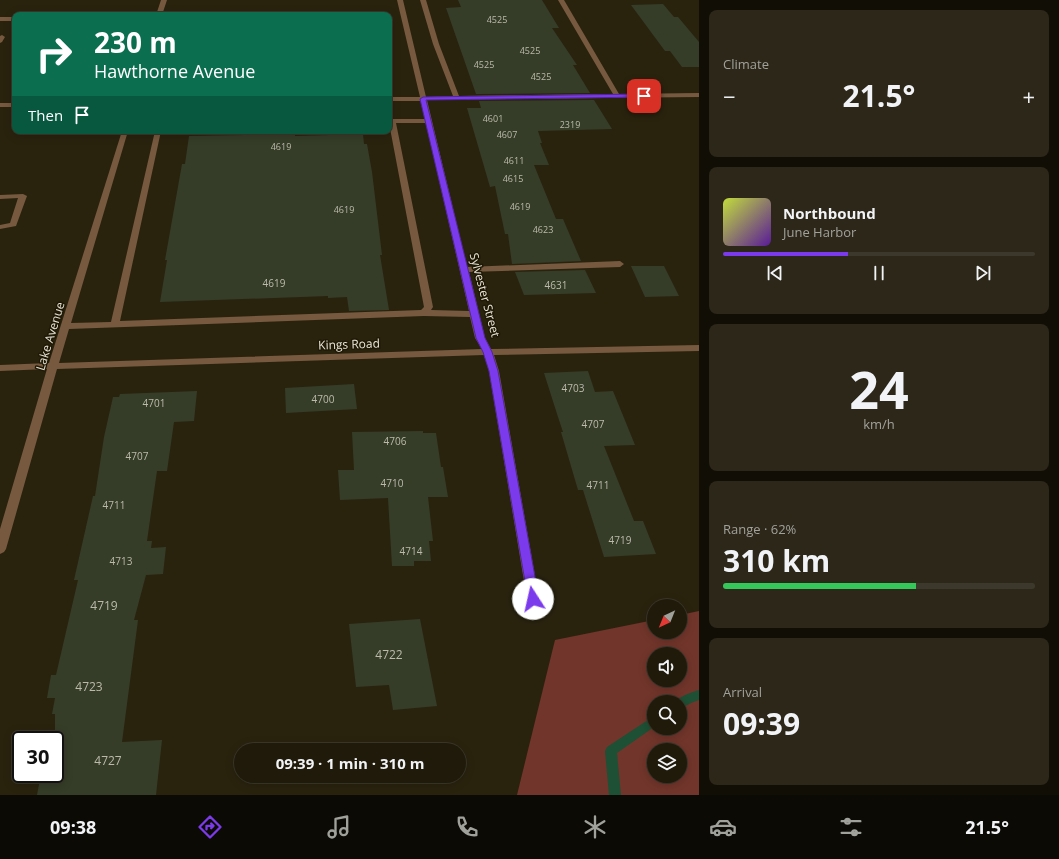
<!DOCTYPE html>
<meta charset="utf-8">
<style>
:root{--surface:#1f1a0a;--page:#2c2718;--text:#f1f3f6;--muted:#a1a19c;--line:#3c382b;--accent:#7c3aed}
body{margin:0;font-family:"Open Sans",sans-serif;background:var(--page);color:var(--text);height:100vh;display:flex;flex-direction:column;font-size:15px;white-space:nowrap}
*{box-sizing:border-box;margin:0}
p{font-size:13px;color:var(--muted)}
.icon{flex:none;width:22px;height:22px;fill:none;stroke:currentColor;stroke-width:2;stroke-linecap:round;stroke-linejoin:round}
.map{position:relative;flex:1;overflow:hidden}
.drawer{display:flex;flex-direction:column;gap:10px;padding:10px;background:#110e06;width:360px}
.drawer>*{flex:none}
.top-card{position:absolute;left:12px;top:12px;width:380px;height:122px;border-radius:8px;box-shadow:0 2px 10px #0003,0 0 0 1px var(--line);background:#0b6e4f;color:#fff;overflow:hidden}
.needle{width:26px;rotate:223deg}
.buttons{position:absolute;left:647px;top:599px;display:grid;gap:8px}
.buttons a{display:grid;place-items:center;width:40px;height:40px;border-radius:50%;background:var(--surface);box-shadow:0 2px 10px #0003,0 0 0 1px var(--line);font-size:20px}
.speed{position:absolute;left:12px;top:731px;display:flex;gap:8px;font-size:20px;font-weight:700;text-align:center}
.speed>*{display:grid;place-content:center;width:52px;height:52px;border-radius:50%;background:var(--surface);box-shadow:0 2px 10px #0003,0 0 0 1px var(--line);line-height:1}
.speed .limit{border:2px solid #111;border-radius:6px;background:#fff;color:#111}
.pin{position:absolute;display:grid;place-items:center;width:34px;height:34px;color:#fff;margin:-17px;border-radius:8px;box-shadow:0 2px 6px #0006}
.me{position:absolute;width:44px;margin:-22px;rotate:350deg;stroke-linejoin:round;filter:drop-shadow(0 0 3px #0008)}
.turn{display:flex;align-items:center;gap:14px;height:84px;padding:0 16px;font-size:18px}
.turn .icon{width:52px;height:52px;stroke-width:2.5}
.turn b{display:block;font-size:28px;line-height:34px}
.then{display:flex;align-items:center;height:38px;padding:0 16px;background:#0003;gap:8px;font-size:15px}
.big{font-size:30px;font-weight:700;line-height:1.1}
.drawer .card{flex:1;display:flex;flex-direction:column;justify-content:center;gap:6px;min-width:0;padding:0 14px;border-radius:8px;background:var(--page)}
.drawer .dial{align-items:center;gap:0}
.dial b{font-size:52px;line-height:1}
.song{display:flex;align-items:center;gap:12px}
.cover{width:48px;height:48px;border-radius:6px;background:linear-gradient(135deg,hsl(70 70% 55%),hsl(270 70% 35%))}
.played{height:4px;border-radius:2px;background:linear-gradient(90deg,var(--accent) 40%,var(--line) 40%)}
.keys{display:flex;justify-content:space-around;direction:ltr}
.heat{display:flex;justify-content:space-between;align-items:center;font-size:22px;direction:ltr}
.charge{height:6px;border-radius:3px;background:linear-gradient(90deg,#34c759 62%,var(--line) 0)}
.trip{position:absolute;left:234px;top:743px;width:232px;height:40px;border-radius:20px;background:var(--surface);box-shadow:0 2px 10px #0003,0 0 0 1px var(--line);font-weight:700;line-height:40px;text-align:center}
.tabs{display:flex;height:64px;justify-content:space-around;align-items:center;background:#0c0a04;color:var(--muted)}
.tabs .icon{width:28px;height:28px}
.tabs .on{color:var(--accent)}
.tabs b{font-size:18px;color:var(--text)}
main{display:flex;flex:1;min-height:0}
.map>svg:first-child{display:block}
</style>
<main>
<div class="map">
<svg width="699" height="795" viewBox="0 0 699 795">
<rect width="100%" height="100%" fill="#29230e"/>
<path fill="#71352b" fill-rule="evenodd" d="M 699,611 L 699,795 L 517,795 L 555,640 L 654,620 L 654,632 L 680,632 L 680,615 ZM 654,654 L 680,654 L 680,680 L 654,680 ZM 654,702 L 680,702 L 680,728 L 654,728 ZM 654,750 L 680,750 L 680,776 L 654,776 Z"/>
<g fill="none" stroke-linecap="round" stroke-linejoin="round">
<g fill="#1d5034" fill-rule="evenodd">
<path d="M 699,690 L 699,700 L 691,703 L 680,709 L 680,702 L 675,702 C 682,695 690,693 699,690 Z"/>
<path d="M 654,716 L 654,727 L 617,753 L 621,795 L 609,795 L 605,751 L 607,747 Z"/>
</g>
</g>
<g fill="#353d28">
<path d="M 458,0 L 542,0 L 559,28 L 552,28 L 577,65 L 573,65 L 590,93 L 476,94 L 446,8 L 461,7 Z"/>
<path d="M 663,4 L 674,17 L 678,17 L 699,42 L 699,67 L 682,67 L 670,51 L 665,51 L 631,5 Z"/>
<path d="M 594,100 L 612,129 L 538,131 L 542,143 L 540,143 L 549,165 L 534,165 L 556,219 L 563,219 L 581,261 L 512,264 L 508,234 L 505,234 L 495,186 L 490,187 L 467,108 L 481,108 L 479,101 Z"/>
<path d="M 295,134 L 295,136 L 363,134 L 364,144 L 367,144 L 372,172 L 382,255 L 380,255 L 389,310 L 349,311 L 347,297 L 328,298 L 328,296 L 160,302 L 167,260 L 165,260 L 182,164 L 185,164 L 189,136 Z"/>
<path d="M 631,266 L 664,266 L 679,296 L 645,297 Z"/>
<path d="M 585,270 L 596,293 L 524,295 L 515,272 Z"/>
<path d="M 588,371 L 595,392 L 613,391 L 635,445 L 604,446 L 634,521 L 643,521 L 656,554 L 604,557 L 583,490 L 578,490 L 561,432 L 563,432 L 558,417 L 544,373 Z"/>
<path d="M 354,384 L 357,409 L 286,413 L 285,388 Z"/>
<path d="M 197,391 L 194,421 L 174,422 L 167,471 L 157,471 L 147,541 L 152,541 L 151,548 L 166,547 L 163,574 L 146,575 L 134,620 L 138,620 L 122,742 L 162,740 L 156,795 L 37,795 L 41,774 L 55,774 L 55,714 L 52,714 L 55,698 L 47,698 L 51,675 L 56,675 L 78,580 L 74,580 L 93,496 L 95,496 L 104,437 L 113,397 L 119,397 L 120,394 Z"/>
<path d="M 423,431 L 423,433 L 436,433 L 441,467 L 443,467 L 448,497 L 428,497 L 433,541 L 429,541 L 431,561 L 414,561 L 414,566 L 392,566 L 388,498 L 340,500 L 338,470 L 354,470 L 352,432 Z"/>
<path d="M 420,619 L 437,706 L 393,710 L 389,685 L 356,687 L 349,624 Z"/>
</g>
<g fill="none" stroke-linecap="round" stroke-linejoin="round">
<g fill="#77593f" fill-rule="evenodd">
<path d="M 161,0 L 167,0 L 162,15 L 156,15 Z"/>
<path d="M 397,0 L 403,0 L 426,97 L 453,96 L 433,44 L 420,0 L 426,0 L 439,44 L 459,96 L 613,94 L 558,0 L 564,0 L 619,94 L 699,93 L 699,97 L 427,100 L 467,267 L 620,261 L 624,264 L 620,267 L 469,272 L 485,338 L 491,349 L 699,345 L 699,351 L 494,355 L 499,371 L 539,599 L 537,603 L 533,604 L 529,603 L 527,599 L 489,371 L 484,355 L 57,369 L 6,549 L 4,552 L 0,554 L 0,529 L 47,369 L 0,371 L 0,365 L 49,363 L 122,131 L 128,131 L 71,323 L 111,322 L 155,131 L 161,131 L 120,321 L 421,310 L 424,307 L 389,123 L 389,119 L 425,119 L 421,101 L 389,101 L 389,97 L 420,97 ZM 396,123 L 426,123 L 469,311 L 431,310 L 433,307 ZM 424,316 L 470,317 L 475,338 L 482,349 L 59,363 L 69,329 Z"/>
<rect x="0" y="17" width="15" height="4"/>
<path d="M 2,35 L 5,37 L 2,42 L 0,43 L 0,36 Z"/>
<rect x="0" y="103" width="15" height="4"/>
<path d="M 23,194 L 27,196 L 16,226 L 0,229 L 0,225 L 10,223 L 18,198 L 0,199 L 0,195 Z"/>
</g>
</g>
<path fill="#7c3aed" stroke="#51269a" d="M 644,94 L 647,96 L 646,97 L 426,100 L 485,338 L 492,352 L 498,371 L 539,599 L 537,603 L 533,604 L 529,603 L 528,599 L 489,371 L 483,352 L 476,338 L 420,99 L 423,97 Z"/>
<g text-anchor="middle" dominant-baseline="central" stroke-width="3" stroke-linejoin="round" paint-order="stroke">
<g font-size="9" fill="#bbbaab">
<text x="497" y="19">4525</text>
<text x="530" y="50">4525</text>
<text x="484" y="64">4525</text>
<text x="541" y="76">4525</text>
<text x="493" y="118">4601</text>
<text x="570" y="124">2319</text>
<text x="507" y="134">4607</text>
<text x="281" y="146">4619</text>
<text x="514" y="160">4611</text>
<text x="513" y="178">4615</text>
<text x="520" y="206">4619</text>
<text x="344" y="209">4619</text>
<text x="543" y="229">4623</text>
</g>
<g font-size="10" fill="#bbbaab">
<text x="274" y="283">4619</text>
<text x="556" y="285">4631</text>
<text x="573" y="388">4703</text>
<text x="323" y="399">4700</text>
<text x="154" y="403">4701</text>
<text x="593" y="424">4707</text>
<text x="395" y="441">4706</text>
<text x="137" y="456">4707</text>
<text x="392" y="483">4710</text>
<text x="598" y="485">4711</text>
<text x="114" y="505">4711</text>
<text x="620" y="540">4719</text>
<text x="411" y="551">4714</text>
<text x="121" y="561">4713</text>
</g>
<g font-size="12" fill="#e8e4d7" stroke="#1f1905">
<text transform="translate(485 295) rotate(75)">Sylvester Street</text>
<text transform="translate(50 336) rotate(-73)">Lake Avenue</text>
<text transform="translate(349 344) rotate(-2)">Kings Road</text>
</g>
<g font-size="12" fill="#bbbaab">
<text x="104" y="605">4719</text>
<text x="389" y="654">4722</text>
<text x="89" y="686">4723</text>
<text x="108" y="760">4727</text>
</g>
</g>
</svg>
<div class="buttons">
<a><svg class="needle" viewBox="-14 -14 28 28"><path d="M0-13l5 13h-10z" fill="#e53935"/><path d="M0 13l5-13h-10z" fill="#a1a19c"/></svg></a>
<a><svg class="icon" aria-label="sound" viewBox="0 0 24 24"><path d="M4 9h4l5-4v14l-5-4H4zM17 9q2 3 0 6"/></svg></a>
<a><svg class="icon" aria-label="search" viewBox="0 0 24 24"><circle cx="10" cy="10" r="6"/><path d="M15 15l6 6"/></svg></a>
<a><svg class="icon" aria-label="layers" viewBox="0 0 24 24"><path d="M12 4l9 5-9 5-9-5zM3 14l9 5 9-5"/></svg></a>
</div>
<div class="speed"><div class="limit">30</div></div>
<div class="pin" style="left:644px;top:96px;background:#d93025"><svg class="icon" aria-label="arrive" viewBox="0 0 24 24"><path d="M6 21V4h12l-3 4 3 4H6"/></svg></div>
<svg class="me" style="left:533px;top:599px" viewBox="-20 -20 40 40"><circle r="19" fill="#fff"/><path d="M0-13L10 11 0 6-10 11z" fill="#7c3aed"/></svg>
<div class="trip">09:39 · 1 min · 310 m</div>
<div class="top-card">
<div class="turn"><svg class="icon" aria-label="right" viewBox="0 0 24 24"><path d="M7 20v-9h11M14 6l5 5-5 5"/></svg><div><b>230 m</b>Hawthorne Avenue</div></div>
<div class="then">Then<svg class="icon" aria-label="arrive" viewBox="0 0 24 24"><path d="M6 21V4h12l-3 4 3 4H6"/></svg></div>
</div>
</div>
<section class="drawer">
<div class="card"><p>Climate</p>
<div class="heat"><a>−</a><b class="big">21.5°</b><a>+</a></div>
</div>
<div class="card">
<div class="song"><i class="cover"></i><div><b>Northbound</b><p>June Harbor</p></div></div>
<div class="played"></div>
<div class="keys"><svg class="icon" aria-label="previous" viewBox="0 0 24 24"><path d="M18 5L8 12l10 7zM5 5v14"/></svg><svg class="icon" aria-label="pause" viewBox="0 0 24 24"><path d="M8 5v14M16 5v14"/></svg><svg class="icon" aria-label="next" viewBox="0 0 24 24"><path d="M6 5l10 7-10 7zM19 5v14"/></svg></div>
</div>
<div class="card dial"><b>24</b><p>km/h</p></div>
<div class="card"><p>Range · 62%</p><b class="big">310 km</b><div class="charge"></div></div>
<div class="card"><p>Arrival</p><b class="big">09:39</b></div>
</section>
</main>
<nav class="tabs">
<b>09:38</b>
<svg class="icon on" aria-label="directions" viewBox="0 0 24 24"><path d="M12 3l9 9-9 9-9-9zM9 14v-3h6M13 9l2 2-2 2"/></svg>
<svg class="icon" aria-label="music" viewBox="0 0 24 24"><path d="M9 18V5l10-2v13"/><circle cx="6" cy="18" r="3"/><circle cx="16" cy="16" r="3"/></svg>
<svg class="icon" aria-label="phone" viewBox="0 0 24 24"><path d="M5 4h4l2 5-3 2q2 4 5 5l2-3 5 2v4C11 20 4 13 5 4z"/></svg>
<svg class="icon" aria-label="climate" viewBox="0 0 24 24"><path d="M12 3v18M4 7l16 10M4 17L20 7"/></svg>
<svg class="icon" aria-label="car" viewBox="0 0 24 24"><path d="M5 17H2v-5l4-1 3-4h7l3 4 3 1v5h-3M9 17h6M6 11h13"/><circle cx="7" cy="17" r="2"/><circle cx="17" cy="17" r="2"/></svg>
<svg class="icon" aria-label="filters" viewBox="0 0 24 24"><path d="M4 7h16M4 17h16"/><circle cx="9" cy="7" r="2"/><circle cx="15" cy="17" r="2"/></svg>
<b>21.5°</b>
</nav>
